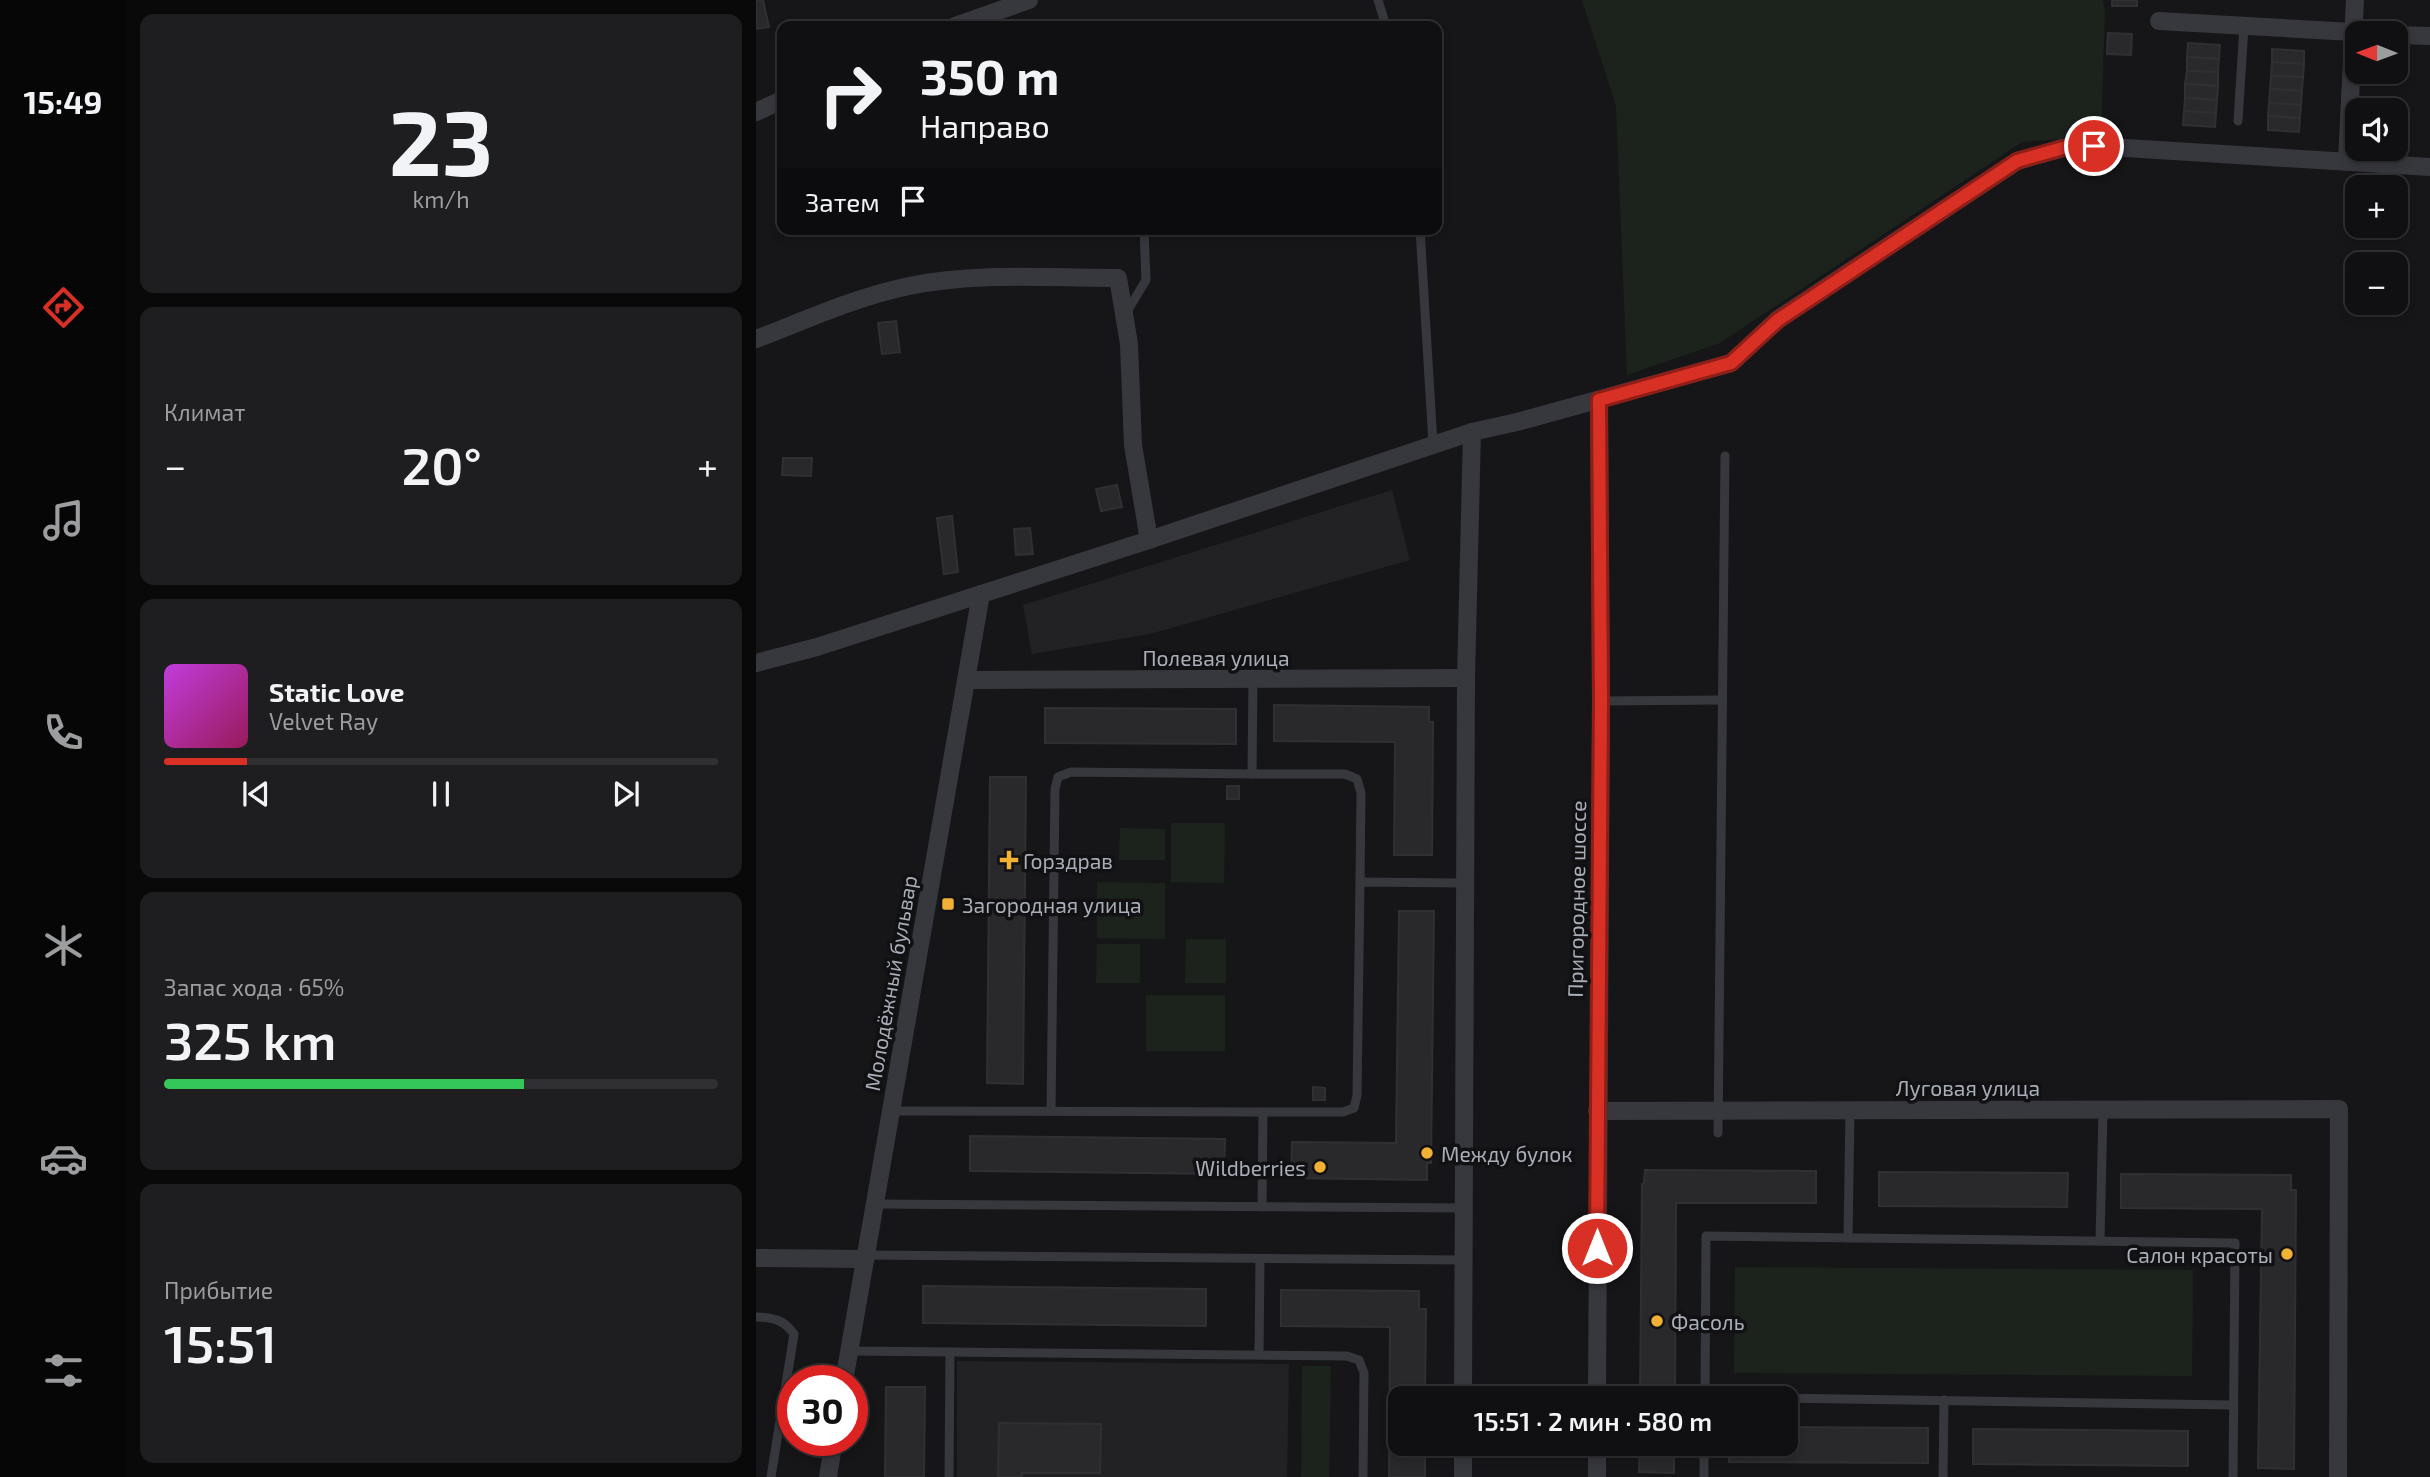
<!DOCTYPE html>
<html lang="ru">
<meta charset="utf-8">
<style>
:root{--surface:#101012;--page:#1e1e20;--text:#f1f3f6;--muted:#9c9d9f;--line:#303032;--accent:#d93025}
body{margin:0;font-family:"Exo 2",sans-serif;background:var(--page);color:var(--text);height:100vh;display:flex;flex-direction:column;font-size:26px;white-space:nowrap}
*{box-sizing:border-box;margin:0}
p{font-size:23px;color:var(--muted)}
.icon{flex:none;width:38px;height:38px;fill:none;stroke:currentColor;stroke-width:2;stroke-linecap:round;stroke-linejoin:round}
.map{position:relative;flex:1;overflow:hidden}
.sheet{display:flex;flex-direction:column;gap:14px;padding:14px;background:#09090a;width:630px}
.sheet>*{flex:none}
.banner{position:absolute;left:21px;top:21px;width:665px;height:214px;border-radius:14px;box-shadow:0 4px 10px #0003,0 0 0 2px var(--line);background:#101012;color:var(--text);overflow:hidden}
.needle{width:46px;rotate:271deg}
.buttons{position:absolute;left:1589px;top:21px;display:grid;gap:14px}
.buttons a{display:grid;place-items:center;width:63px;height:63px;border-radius:14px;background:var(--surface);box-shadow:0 4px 10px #0003,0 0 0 2px var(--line);font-size:35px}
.speed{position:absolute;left:21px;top:1365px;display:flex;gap:14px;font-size:35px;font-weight:700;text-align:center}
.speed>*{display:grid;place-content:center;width:91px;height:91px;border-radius:50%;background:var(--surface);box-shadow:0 4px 10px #0003,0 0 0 2px var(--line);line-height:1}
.speed .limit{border:10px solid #d22;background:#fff;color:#111}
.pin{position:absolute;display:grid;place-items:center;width:60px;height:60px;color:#fff;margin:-30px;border:4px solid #fff;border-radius:50%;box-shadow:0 2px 7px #0007}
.me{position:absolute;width:77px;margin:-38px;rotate:0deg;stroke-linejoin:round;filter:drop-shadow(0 0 5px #0008)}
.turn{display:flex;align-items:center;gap:24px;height:147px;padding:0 28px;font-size:32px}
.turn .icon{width:91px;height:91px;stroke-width:2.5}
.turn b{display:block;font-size:49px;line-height:60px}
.then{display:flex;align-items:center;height:66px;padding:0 28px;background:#0003;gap:14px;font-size:26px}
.big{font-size:52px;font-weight:600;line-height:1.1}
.sheet .card{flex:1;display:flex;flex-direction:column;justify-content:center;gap:10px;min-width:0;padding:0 24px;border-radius:14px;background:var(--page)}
.sheet .dial{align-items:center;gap:0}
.dial b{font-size:91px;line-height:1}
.song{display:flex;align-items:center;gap:21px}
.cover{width:84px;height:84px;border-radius:10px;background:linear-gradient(135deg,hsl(290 70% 55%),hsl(330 70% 35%))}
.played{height:7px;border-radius:4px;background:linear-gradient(90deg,var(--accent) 15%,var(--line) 15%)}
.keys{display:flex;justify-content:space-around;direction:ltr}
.heat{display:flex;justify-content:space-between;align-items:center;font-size:38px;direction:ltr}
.charge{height:10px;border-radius:5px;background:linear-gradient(90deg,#34c759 65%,var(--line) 0)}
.trip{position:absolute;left:632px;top:1386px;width:410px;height:70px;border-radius:14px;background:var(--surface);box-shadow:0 4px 10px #0003,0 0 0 2px var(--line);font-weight:600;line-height:70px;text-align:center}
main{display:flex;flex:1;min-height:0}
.dock{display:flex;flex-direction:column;width:126px;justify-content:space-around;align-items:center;background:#060607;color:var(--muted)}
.dock .icon{width:49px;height:49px}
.dock .on{color:var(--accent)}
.dock b{font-size:32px;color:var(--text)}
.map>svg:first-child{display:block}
</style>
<main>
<nav class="dock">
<b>15:49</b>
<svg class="icon on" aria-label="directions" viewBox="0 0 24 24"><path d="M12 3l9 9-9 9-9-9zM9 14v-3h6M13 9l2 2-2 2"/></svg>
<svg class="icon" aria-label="music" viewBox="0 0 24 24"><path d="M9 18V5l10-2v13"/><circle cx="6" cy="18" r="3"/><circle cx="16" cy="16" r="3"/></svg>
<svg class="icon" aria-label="phone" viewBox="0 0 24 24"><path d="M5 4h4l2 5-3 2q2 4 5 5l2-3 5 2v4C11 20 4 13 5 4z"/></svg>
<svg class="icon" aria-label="climate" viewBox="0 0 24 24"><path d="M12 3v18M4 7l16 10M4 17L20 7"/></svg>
<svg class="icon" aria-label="car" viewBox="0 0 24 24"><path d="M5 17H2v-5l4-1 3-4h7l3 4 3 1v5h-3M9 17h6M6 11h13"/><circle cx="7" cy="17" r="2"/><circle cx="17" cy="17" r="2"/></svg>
<svg class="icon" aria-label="filters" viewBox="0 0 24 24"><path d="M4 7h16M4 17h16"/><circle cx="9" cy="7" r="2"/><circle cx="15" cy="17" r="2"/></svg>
</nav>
<section class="sheet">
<div class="card dial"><b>23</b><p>km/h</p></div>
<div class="card"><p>Климат</p>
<div class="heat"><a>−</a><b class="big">20°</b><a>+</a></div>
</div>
<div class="card">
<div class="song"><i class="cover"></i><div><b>Static Love</b><p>Velvet Ray</p></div></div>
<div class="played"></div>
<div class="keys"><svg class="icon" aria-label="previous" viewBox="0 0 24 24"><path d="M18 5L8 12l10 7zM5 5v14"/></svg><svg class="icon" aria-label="pause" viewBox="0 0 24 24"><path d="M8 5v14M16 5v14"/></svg><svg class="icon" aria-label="next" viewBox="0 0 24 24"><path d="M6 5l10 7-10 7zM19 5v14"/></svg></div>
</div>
<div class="card"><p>Запас хода · 65%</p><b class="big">325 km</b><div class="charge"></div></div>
<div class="card"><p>Прибытие</p><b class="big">15:51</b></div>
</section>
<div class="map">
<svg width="1674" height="1477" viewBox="0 0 1674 1477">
<rect width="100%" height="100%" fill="#161618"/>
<g fill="#222225">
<path d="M 636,490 L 654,560 L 394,634 L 276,654 L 267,605 Z"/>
<path d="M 201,1361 L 533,1364 L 531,1477 L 201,1477 Z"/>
</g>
<g fill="#1c231d">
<path d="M 826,0 L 1347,0 L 1349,10 L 1345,137 L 1266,142 L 964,343 L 871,375 L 860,106 Z"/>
<path d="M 415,823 L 469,823 L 468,883 L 415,882 Z"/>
<path d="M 364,828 L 409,829 L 409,860 L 363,860 Z"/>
<path d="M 341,882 L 409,883 L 409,939 L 341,938 Z"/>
<path d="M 430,939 L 470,939 L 470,983 L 429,983 Z"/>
<path d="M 341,944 L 384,944 L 384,983 L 340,983 Z"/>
<rect x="390" y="995" width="79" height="56"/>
<path d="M 979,1267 L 1437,1270 L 1436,1376 L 978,1373 Z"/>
<path d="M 546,1366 L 575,1366 L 573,1477 L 545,1477 Z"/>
</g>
<g fill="#29292c" stroke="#303034" stroke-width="2">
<path d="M 0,0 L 7,0 L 13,27 L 0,29 Z"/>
<rect x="1356" y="0" width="25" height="6"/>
<path d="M 1352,33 L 1376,34 L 1375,55 L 1351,54 Z"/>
<path d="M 1432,43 L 1464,45 L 1463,59 L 1431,57 Z"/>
<path d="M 1516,49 L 1548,51 L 1548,64 L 1516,62 Z"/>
<path d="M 1431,57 L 1463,59 L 1462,72 L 1431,71 Z"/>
<path d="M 1516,62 L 1548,64 L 1547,77 L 1515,76 Z"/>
<path d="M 1431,71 L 1462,72 L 1462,86 L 1429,84 Z"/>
<path d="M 1515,76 L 1547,77 L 1546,91 L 1514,89 Z"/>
<path d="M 1429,84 L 1462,86 L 1461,100 L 1429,98 Z"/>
<path d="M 1514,89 L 1546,91 L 1545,105 L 1513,103 Z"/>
<path d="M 1429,98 L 1461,100 L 1460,113 L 1428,111 Z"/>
<path d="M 1513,103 L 1545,105 L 1544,118 L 1512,116 Z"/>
<path d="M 1428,111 L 1460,113 L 1459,127 L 1427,125 Z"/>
<path d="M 1512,116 L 1544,118 L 1543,132 L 1512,130 Z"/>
<path d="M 1640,119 L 1645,120 L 1643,143 L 1640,143 Z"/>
<path d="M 140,321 L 144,352 L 126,354 L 122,323 Z"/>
<path d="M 27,458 L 56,458 L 55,476 L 26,475 Z"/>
<path d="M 361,485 L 366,507 L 345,511 L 340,489 Z"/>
<path d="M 196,516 L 202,572 L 188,574 L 181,518 Z"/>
<path d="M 274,528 L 277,554 L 260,555 L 258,529 Z"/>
<path d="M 518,705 L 673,707 L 673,722 L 677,722 L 676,855 L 638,855 L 639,742 L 518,741 Z"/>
<path d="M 289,708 L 480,709 L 480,744 L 289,743 Z"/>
<path d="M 234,777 L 270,777 L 267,1084 L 231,1083 Z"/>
<rect x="471" y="786" width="12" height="13"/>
<path d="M 643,911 L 678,911 L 675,1163 L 671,1163 L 671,1180 L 535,1178 L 536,1142 L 640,1143 Z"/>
<path d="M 557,1087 L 569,1088 L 569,1100 L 557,1100 Z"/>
<path d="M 214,1136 L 469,1139 L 468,1174 L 214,1171 Z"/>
<path d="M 889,1170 L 1060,1171 L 1060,1203 L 920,1203 L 919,1398 L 884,1398 L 886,1184 L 888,1183 Z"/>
<path d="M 1123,1172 L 1312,1173 L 1311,1207 L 1123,1206 Z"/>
<path d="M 1365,1174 L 1535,1175 L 1535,1190 L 1540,1190 L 1538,1469 L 1502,1468 L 1506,1209 L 1365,1208 Z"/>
<path d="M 167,1286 L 450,1289 L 450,1326 L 167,1323 Z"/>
<path d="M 525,1290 L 663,1291 L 663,1309 L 670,1309 L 669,1398 L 644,1398 L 644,1444 L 669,1444 L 669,1477 L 633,1477 L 634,1327 L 525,1326 Z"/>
<path d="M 130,1387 L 169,1387 L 168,1477 L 129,1477 Z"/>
<path d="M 243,1423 L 345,1424 L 344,1473 L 266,1473 L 266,1477 L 242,1477 Z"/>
<path d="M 1029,1427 L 1172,1428 L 1172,1463 L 973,1462 L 973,1444 L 1029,1444 Z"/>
<path d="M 1217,1429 L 1432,1431 L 1432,1466 L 1217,1464 Z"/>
<path d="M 884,1444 L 918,1444 L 918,1473 L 883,1472 Z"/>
</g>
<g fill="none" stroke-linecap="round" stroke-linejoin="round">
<g stroke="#37383d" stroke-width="9">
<path d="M 622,0 L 630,26"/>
<path d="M 1482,121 L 1488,26"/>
<path d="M 664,229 L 677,444"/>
<path d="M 369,315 L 390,280 L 388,229"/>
<path d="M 497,679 L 496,774 L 589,774 L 601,779 L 605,793 L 604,882"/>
<path d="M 845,701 L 966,700"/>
<path d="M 135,1111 L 507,1112 L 506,1207"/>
<path d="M 295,1111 L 299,789 L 302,777 L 315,772 L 496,774"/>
<path d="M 507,1112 L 587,1112 L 598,1108 L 601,1095 L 604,882 L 709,883"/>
<path d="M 962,1133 L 969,456"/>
<path d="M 119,1204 L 708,1208"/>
<path d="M 1092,1238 L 1094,1110"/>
<path d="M 1344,1241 L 1347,1109"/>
<path d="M 109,1255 L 708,1260"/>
<path d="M 0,1317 C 17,1317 28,1320 38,1334 L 15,1477"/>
<path d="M 93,1351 L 194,1352 L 193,1477"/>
<path d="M 194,1352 L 591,1356 L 603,1360 L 608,1373 L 607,1477"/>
<path d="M 503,1355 L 504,1259"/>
<path d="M 949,1397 L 1477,1405"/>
<path d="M 949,1398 L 950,1236 L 1479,1243 L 1477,1477"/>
<path d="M 948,1477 L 948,1444"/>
<path d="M 1187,1477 L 1188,1400"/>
</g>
<g stroke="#37383d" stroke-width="18">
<path d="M 1403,21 L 1614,33"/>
<path d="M 199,26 L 273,0"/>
<path d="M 1640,35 L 1674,36"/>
<path d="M 0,112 L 26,100"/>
<path d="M 1591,161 L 1599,0"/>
<path d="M 0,339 C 50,320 100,297 153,286 C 221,272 293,278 362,278 L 373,344 L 377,445 L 393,540"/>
<path d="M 0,663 L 61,647 L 393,540 L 716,432 L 761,422 L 975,363 L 1022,319 L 1261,161 L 1307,148 L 1338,146 L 1674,167"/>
<path d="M 210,680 L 710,678"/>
<path d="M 841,1111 L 1583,1109 L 1582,1477"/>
<path d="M 0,1258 L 109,1259"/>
<path d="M 88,1381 L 225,594"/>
<path d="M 707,1398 L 710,678 L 716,432"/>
<path d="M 841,1398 L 845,701 L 843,400"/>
<path d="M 72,1477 L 78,1440"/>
<path d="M 707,1477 L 707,1444"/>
<path d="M 841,1477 L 841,1444"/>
</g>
</g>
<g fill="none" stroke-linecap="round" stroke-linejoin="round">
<g stroke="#8d1f18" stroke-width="18">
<path id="route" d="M 841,1248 L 845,701 L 843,400 L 975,363 L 1022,320 L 1261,161 L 1307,148 L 1338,146"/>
</g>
<use href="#route" stroke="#d93025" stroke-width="12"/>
</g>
<g fill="#f2b134" stroke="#111113" stroke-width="2.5">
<path d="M249.5 849.5h7v7h7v7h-7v7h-7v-7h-7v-7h7z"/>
<rect x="185" y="897" width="14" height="14" rx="3.5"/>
<circle cx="671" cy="1153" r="7"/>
<circle cx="564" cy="1167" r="7"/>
<circle cx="1531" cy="1254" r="7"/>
<circle cx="901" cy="1321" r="7"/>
</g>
<g text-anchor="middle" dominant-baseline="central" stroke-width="7" stroke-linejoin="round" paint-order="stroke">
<g font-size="21" fill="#a8adb8" stroke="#111113">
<text x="460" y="657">Полевая улица</text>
<text transform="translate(820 899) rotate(-89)">Пригородное шоссе</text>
<text transform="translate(134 983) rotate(-80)">Молодёжный бульвар</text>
<text x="1212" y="1087">Луговая улица</text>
</g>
<g font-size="21" fill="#a8adb8" stroke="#111113" text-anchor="start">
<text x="267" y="860">Горздрав</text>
<text x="206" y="904">Загородная улица</text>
<text x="685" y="1153">Между булок</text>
<text x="550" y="1167" text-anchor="end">Wildberries</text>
<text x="1517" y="1254" text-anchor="end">Салон красоты</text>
<text x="915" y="1321">Фасоль</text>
</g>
</g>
</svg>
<div class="buttons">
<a><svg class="needle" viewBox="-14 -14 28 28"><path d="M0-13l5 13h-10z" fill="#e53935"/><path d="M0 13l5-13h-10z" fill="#9c9d9f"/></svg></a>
<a><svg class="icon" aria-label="sound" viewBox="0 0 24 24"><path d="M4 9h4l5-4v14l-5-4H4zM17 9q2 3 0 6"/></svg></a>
<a>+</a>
<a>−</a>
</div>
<div class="speed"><div class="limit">30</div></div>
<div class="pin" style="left:1338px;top:146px;background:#d93025"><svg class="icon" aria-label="arrive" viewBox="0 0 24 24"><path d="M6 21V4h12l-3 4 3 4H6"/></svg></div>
<svg class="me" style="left:841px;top:1248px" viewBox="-20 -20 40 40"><circle r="17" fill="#d93025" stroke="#fff" stroke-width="3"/><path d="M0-11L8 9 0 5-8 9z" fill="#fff"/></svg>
<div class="trip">15:51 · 2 мин · 580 m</div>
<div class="banner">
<div class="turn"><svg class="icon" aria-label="right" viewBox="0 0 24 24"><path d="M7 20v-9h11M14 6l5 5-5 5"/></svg><div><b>350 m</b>Направо</div></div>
<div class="then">Затем<svg class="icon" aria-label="arrive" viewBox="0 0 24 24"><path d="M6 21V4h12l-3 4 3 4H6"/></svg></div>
</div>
</div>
</main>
